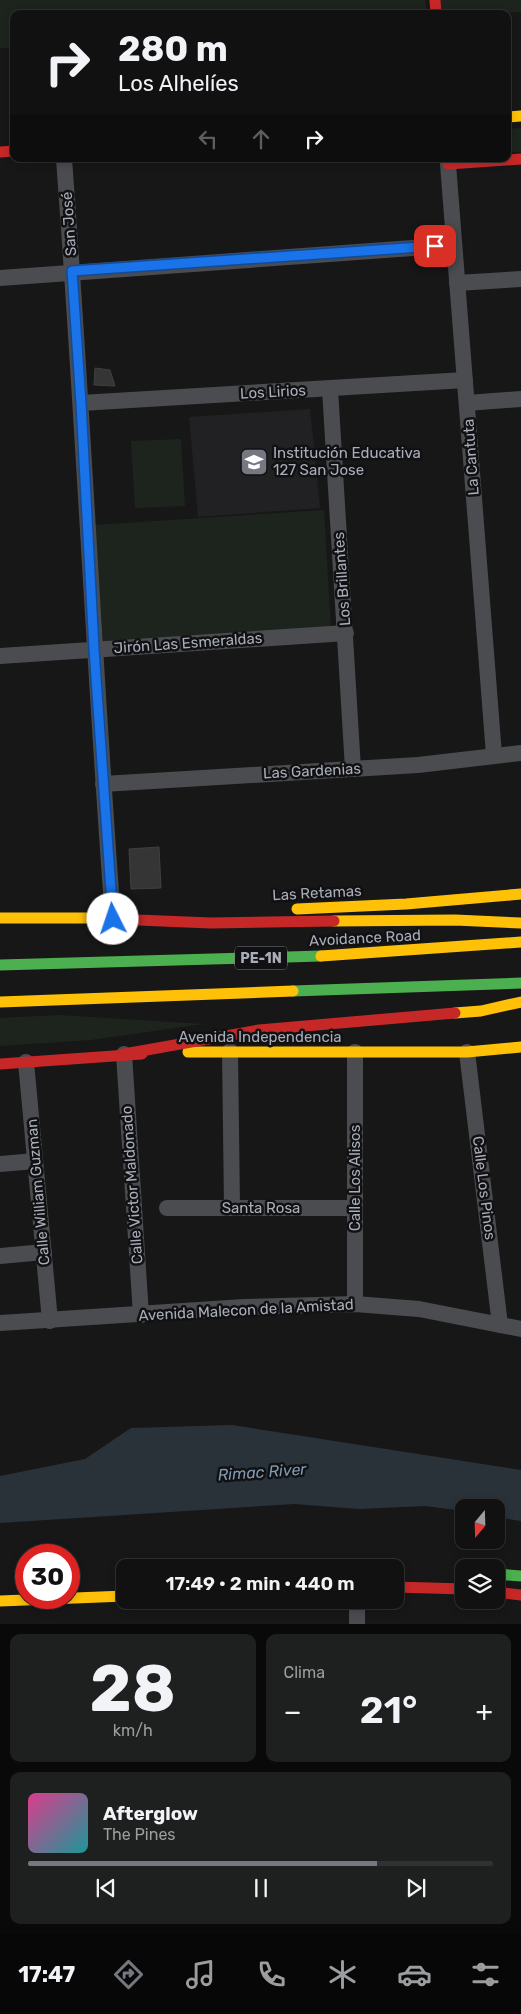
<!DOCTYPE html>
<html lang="es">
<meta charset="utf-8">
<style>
:root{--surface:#111;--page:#1e1f1f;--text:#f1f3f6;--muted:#9c9d9f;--line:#303131;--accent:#757880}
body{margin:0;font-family:Rubik,sans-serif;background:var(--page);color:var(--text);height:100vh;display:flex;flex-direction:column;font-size:19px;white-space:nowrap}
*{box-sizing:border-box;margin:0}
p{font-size:16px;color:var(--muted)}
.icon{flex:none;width:28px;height:28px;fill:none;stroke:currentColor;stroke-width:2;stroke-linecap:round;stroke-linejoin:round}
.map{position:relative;height:1624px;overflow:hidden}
.sheet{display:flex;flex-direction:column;gap:10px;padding:10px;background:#090909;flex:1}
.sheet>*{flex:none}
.banner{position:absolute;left:10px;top:10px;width:501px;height:152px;border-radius:10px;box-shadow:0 2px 8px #0003,0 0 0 1px var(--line);background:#111;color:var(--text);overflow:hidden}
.needle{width:32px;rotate:199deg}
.buttons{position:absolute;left:455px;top:1499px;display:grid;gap:10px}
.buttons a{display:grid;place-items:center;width:50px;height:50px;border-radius:10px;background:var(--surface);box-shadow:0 2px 8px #0003,0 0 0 1px var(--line);font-size:25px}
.speed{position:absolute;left:15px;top:1544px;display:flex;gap:10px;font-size:25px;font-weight:700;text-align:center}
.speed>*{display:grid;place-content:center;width:65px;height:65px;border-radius:50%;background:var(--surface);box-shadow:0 2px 8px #0003,0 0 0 1px var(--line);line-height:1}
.speed .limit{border:8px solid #d22;background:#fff;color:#111}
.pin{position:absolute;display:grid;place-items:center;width:42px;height:42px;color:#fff;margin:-21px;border-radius:10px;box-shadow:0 2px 8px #0006}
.me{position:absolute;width:55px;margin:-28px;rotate:356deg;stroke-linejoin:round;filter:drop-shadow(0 0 4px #0008)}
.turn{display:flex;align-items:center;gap:18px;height:105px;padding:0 25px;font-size:22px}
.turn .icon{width:65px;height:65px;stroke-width:2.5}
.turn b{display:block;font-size:35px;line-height:42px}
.lanes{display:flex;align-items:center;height:48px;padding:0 25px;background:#0003;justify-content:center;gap:25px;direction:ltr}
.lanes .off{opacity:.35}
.big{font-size:38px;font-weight:600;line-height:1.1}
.sheet .widget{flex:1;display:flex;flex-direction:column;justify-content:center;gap:8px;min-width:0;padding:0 18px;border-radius:10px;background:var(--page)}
.sheet .dial{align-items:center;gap:0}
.dial b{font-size:65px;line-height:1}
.song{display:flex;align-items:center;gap:15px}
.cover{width:60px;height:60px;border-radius:8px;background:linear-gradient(135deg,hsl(330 70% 55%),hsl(180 70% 35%))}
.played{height:5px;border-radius:2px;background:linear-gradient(90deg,var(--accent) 75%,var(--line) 75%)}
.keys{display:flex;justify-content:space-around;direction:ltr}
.heat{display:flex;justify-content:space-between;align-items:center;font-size:28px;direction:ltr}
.sheet .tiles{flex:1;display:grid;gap:10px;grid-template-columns:1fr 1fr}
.widget:last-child{grid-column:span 2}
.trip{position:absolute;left:116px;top:1559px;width:288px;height:50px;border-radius:10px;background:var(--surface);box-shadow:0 2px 8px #0003,0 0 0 1px var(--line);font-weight:600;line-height:50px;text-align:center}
.menu{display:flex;height:80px;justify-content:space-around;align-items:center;background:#070707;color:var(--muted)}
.menu .icon{width:35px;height:35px}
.menu .on{color:var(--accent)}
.menu b{font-size:22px;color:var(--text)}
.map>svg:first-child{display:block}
</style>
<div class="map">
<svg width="521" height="1624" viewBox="0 0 521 1624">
<rect width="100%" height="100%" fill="#171717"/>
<path fill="#212123" d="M 310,409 L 320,508 L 198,517 L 189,417 Z"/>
<g fill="#1d241e">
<path d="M 0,0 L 425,0 L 427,14 L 14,14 L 14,48 L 0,48 Z"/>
<path d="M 438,0 L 521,0 L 521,12 L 439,14 Z"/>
<path d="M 521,128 L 521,152 L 508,153 L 508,129 Z"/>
<path d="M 181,439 L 185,506 L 135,508 L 131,441 Z"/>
<path d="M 324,510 L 331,629 L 103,641 L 94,525 Z"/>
<path d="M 59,1015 L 204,1024 L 91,1040 L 0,1046 L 0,1018 Z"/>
</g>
<path fill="#2a3239" d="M 232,1425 L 521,1470 L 521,1521 L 496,1517 L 496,1508 L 464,1508 L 464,1511 L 425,1506 L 359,1509 L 294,1504 L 0,1523 L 0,1476 L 85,1459 L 131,1428 Z"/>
<g fill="#353536" stroke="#3f4043">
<path d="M 95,368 L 110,370 L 115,386 L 94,385 Z"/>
<path d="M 159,847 L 161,888 L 131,889 L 129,849 Z"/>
</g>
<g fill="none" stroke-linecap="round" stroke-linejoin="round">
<g stroke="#4b4c50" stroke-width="16">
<path d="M 64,159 C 83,412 94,666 113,919"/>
<path d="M 448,164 L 494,755"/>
<path d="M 0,278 L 454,245"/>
<path d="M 457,283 L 521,279"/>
<path d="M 330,389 L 353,769"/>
<path d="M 81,403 L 465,380"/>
<path d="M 467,403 L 521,399"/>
<path d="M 0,656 L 346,633"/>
<path d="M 103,784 L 418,765 L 521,753"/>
<path d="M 230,1051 L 232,1207"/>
<path d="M 467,1052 L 500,1325"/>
<path d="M 124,1054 L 141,1315"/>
<path d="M 26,1062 L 50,1321"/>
<path d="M 0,1164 L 35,1161"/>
<path d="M 167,1208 L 355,1208"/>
<path d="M 0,1256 L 44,1252"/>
<path d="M 355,1304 L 355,1052"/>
<path d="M 0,1323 L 244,1307 L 355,1304 L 419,1309 L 521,1329"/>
<path d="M 357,1600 L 357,1624"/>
</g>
<g stroke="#4caf50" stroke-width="11">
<path d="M 0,965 L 321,956"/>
<path d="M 293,991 L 521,983"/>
<path d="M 496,1574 L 521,1576"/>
</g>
<g stroke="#ffc107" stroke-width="11">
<path d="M 508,117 L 521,116"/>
<path d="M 297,909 L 406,904 L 521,894"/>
<path d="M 0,918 L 131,918"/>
<path d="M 334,921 L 455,920 L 521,923"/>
<path d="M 321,956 L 521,942"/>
<path d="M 0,1002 L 293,991"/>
<path d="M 455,1013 L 481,1011 L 521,1002"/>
<path d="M 188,1052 L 467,1052 L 521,1047"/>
<path d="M 0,1601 L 125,1596"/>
</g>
<g stroke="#c62828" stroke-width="11">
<path d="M 435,0 L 436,14"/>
<path d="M 0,152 L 14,151"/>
<path d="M 448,159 L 448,164 L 521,159"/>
<path d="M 113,919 L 211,923 L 334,921"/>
<path d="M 124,1054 L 259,1030 L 455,1013"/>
<path d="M 0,1064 L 142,1054"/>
<path d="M 395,1587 L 464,1589"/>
<path d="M 496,1592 L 521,1595"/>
</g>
</g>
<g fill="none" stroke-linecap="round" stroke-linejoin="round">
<g stroke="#114b97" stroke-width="12">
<path id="route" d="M 113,919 L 94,649 L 81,403 L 72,271 L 435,246"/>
</g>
<use href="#route" stroke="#1a73e8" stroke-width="9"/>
</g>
<defs>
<g id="school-square" transform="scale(1.4375)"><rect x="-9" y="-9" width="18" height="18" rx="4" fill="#757880" stroke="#111113"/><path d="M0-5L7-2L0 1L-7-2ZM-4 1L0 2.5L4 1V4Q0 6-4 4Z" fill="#fff"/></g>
</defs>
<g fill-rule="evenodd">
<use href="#school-square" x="254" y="462"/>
</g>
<g text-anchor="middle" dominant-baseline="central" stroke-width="5" stroke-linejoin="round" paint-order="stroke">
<rect fill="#111113" stroke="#7b7e86" stroke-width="1" x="235" y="946.5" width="52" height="23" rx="4"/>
<g font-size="14" font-weight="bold" fill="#a8adb8">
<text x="261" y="958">PE-1N</text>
</g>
<g font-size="15" fill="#a8adb8" stroke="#111113">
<text transform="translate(69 224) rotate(-94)">San José</text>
<text transform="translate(273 392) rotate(-3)">Los Lirios</text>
<text transform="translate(471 457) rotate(-94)">La Cantuta</text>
<text transform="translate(342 579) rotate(-94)">Los Brillantes</text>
<text transform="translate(188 643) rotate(-4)">Jirón Las Esmeraldas</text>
<text transform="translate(312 771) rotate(-3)">Las Gardenias</text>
<text transform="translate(317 893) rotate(-3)">Las Retamas</text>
<text transform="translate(365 938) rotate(-3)">Avoidance Road</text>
<text x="260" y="1037">Avenida Independencia</text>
<text transform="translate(355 1178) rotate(-90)">Calle Los Alisos</text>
<text transform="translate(132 1185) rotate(-94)">Calle Victor Maldonado</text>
<text transform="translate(484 1188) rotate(83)">Calle Los Pinos</text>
<text transform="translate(38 1192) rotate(-95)">Calle William Guzman</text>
<text x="261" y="1208">Santa Rosa</text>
<text transform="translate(246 1310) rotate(-3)">Avenida Malecon de la Amistad</text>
</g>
<g font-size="15" fill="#a8adb8" stroke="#111113" text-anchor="start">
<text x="273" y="453">Institución Educativa<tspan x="273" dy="17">127 San Jose</tspan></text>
</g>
<g font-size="16" font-style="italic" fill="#7f9bb3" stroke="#111113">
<text transform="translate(262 1472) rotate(-4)">Rimac River</text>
</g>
</g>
</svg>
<div class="buttons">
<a><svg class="needle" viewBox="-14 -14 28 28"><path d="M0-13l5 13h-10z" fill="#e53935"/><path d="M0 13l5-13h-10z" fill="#9c9d9f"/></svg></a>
<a><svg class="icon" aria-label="layers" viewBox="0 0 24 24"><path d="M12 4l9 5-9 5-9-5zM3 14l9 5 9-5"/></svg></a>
</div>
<div class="speed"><div class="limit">30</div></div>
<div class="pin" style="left:435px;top:246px;background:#d93025"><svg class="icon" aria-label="arrive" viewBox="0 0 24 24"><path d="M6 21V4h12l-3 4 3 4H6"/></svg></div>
<svg class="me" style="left:113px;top:919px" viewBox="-20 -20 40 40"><circle r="19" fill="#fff"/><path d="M0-13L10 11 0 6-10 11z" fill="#1a73e8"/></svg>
<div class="trip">17:49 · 2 min · 440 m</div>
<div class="banner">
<div class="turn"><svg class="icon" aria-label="right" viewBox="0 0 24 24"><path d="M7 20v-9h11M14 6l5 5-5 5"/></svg><div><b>280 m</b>Los Alhelíes</div></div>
<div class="lanes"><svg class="icon off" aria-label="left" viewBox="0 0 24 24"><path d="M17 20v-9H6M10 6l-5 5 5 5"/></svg><svg class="icon off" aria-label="ahead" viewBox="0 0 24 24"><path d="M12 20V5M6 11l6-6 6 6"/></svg><svg class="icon" aria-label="right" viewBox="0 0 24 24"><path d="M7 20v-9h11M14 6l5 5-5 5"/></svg></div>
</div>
</div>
<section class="sheet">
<div class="tiles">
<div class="widget dial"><b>28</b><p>km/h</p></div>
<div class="widget"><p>Clima</p>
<div class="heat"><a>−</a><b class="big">21°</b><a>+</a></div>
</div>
<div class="widget">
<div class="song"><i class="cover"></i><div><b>Afterglow</b><p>The Pines</p></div></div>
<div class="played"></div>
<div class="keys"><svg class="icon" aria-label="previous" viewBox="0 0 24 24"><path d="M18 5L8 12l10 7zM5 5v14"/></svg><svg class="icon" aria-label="pause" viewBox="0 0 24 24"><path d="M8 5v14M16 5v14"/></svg><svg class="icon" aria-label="next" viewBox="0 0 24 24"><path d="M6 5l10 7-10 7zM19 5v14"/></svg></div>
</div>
</div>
</section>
<nav class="menu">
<b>17:47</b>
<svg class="icon on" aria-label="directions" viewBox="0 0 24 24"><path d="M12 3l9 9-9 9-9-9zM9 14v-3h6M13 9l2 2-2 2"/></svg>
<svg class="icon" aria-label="music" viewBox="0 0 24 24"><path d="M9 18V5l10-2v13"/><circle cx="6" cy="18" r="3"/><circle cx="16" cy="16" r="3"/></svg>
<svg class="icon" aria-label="phone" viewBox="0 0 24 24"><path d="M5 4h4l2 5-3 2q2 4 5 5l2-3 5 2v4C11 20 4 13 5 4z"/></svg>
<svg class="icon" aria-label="climate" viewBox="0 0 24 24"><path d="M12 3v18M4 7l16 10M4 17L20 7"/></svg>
<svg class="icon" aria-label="car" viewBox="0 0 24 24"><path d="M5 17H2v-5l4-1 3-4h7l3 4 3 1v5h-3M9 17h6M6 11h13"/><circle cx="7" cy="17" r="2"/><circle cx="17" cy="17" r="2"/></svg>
<svg class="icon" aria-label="filters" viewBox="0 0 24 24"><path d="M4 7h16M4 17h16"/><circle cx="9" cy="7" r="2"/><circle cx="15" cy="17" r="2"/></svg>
</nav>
